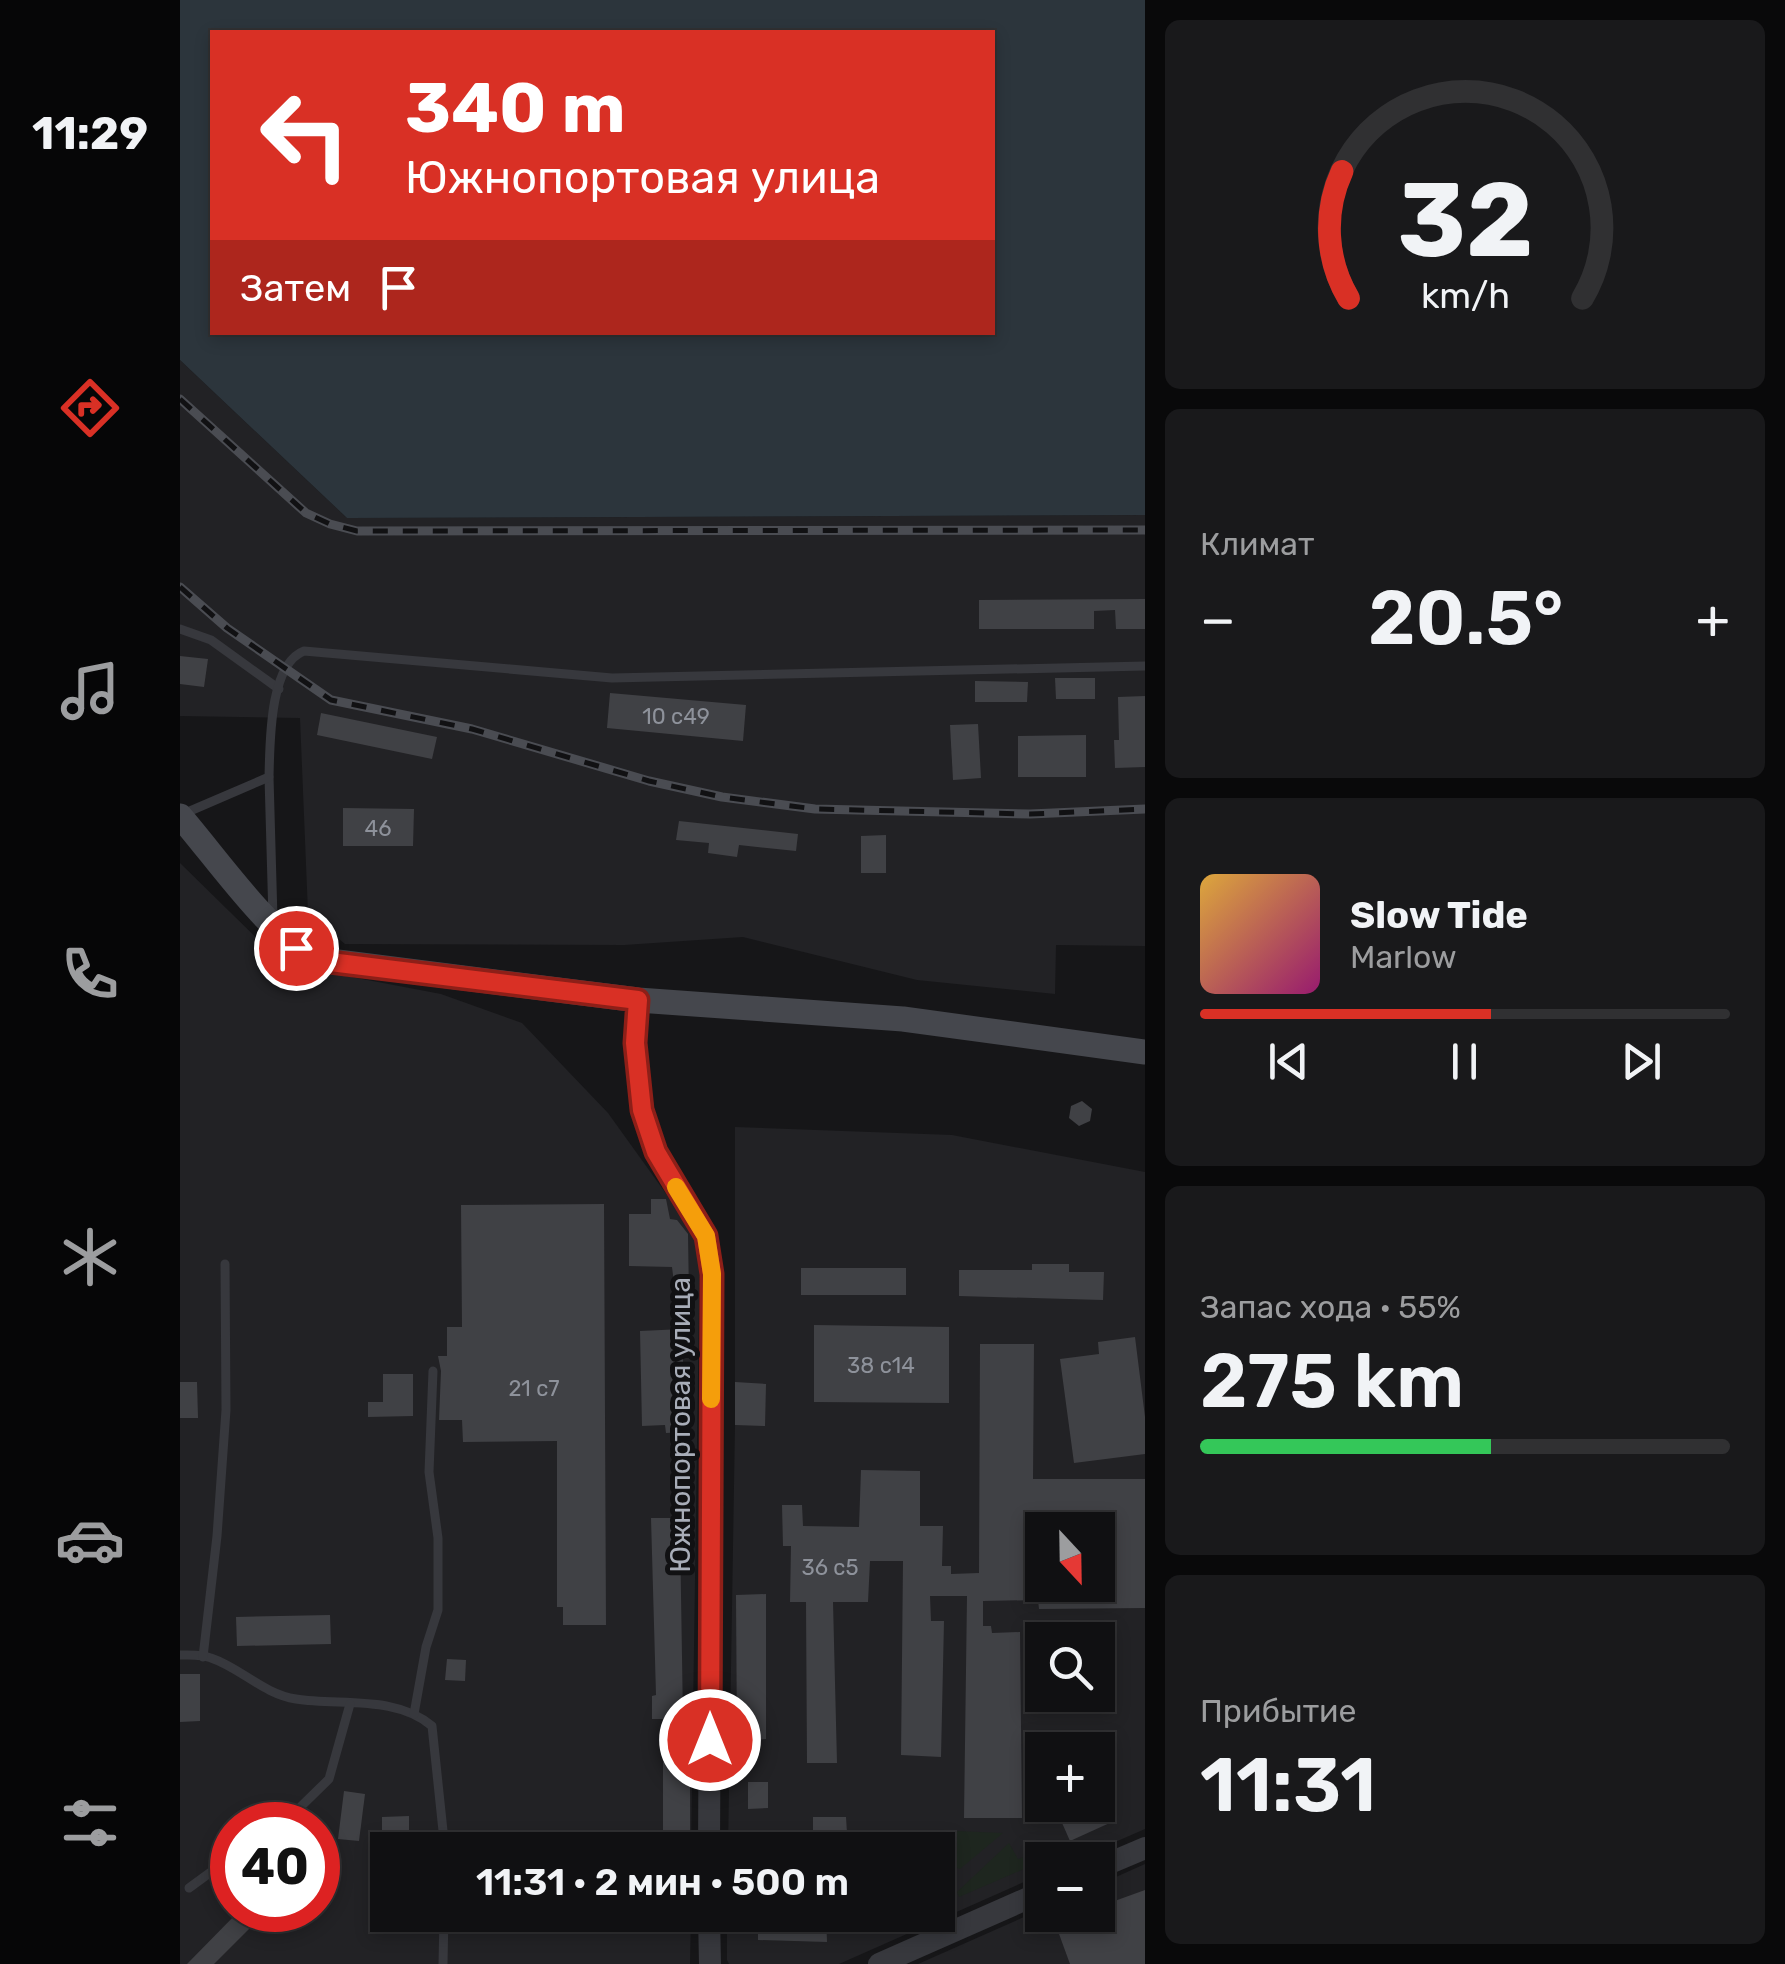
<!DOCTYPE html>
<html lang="ru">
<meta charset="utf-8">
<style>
:root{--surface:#101012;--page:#19191b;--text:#f1f3f6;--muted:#9c9d9f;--line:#303032;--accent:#d93025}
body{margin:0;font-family:Rubik,sans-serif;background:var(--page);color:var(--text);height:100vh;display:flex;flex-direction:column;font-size:38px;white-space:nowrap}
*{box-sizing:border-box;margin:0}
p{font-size:32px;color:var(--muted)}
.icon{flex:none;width:55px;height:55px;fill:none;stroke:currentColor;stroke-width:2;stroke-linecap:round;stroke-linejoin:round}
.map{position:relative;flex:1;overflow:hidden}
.sheet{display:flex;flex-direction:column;gap:20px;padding:20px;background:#09090a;width:640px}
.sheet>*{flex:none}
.guide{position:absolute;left:30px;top:30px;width:785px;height:305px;border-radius:0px;box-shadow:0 5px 15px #0003,0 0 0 2px var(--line);background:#d93025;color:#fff;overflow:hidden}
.needle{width:65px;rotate:158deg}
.buttons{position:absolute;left:845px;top:1512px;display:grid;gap:20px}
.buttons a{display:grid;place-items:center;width:90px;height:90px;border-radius:0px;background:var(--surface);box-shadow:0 5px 15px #0003,0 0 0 2px var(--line);font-size:50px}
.speed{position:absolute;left:30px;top:1802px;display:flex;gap:20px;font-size:50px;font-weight:700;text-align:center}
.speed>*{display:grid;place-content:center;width:130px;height:130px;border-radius:50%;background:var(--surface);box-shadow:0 5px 15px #0003,0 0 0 2px var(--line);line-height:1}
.speed .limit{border:15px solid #d22;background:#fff;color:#111}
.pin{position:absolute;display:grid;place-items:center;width:85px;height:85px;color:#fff;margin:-42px;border:5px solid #fff;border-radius:50%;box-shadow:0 2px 10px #0007}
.me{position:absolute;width:110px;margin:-55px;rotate:0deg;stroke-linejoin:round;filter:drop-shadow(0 0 8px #0008)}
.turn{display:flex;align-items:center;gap:35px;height:210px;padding:0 30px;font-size:45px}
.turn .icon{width:130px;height:130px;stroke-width:2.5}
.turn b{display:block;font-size:70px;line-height:85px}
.then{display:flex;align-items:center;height:95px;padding:0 30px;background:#0003;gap:20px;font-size:38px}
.big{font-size:75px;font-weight:600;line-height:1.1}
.sheet .tile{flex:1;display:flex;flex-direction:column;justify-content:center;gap:15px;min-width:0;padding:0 35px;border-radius:15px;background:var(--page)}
.sheet .dial{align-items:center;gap:0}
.dial svg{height:260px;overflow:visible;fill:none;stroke:var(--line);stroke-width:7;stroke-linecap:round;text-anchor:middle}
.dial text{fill:var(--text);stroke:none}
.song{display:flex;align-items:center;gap:30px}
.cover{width:120px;height:120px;border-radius:15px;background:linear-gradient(135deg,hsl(40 70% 55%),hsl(320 70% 35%))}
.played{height:10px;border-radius:5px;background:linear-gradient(90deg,var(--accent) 55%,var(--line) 55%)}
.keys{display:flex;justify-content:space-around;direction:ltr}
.heat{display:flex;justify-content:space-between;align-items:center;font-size:55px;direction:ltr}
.charge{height:15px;border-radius:8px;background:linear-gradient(90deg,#34c759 55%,var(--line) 0)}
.trip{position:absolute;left:190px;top:1832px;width:585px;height:100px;border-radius:0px;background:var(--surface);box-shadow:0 5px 15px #0003,0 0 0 2px var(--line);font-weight:600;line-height:100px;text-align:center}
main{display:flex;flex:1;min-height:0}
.menu{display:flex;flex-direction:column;width:180px;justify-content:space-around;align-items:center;background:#060607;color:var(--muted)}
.menu .icon{width:70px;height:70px}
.menu .current{color:var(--accent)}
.menu b{font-size:45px;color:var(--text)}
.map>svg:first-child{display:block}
</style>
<main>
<nav class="menu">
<b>11:29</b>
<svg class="icon current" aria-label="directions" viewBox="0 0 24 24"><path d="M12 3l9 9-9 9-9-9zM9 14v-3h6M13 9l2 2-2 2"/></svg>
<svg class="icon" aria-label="music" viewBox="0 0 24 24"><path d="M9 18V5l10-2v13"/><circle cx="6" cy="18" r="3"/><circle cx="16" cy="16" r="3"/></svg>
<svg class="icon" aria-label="phone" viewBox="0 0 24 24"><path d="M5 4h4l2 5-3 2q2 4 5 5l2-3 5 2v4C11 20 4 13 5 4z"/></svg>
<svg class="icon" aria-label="climate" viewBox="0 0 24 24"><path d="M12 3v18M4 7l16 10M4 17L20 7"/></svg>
<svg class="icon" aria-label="car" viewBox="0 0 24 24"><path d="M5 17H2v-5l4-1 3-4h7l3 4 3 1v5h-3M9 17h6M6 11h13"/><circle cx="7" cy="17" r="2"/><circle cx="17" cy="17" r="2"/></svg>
<svg class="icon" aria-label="filters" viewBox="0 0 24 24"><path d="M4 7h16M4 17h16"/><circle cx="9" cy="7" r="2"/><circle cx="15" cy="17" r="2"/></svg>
</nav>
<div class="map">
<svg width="965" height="1964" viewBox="0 0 965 1964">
<rect width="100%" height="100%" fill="#161618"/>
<g fill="#222225" fill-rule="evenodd">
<path d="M 0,360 L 167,518 L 965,515 L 965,946 L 876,945 L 875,994 L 737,980 L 563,937 L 444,945 L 165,944 L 128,913 L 120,718 L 0,716 Z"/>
<path d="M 0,863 L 103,964 L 261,994 L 342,1023 L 428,1113 L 520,1241 L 511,1850 L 208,1850 L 208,1915 L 511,1915 L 510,1964 L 0,1964 ZM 52,1825 L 138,1825 L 138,1910 L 52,1910 Z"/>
<path d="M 555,1127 L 772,1135 L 965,1172 L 965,1829 L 894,1860 L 862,1860 L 862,1874 L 659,1964 L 549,1964 L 547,1960 L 547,1915 L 758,1915 L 758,1850 L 548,1850 L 555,1425 ZM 862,1530 L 918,1530 L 918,1585 L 862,1585 ZM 862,1640 L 918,1640 L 918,1695 L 862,1695 ZM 862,1750 L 918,1750 L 918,1805 L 862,1805 Z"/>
<path d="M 965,1864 L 965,1964 L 738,1964 L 862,1909 L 862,1915 L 918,1915 L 918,1885 Z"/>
</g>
<g fill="#1e261f">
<path d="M 776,1831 L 823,1833 L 780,1869 L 775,1867 Z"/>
<path d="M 829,1843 L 838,1859 L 868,1848 L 872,1857 L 779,1897 L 777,1892 Z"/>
</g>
<path fill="#2c353c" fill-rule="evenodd" d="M 0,0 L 965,0 L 965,515 L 167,518 L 0,360 ZM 32,32 L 812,32 L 812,332 L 32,332 Z"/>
<g fill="#404145" fill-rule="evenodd">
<path d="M 965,599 L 965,629 L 936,629 L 935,610 L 914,611 L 914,629 L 799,629 L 799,600 Z"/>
<path d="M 0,656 L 28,659 L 24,687 L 0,684 Z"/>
<path d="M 875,678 L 915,678 L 915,699 L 876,699 Z"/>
<path d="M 795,681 L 848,682 L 847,702 L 795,702 Z"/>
<path d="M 430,693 L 566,705 L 563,741 L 427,728 Z"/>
<path d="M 965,696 L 965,767 L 935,768 L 934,740 L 939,740 L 938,697 Z"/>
<path d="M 141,713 L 257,737 L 252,759 L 137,735 Z"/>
<path d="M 798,724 L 801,778 L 773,780 L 770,725 Z"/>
<path d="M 906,735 L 906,777 L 838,777 L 838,736 Z"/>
<path d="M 163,808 L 234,809 L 233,846 L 163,846 Z"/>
<path d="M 499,821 L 618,834 L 616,851 L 559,845 L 557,857 L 528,853 L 529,843 L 496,840 Z"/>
<path d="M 706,835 L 706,873 L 681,873 L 681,836 Z"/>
<path d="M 902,1101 L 912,1109 L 910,1121 L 899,1126 L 889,1118 L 891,1106 Z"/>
<path d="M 471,1199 L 486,1199 L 490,1219 L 497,1220 L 508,1234 L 509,1298 L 496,1299 L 492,1267 L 449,1266 L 449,1214 L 471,1214 Z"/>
<path d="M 424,1204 L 426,1625 L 383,1625 L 383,1607 L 377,1607 L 377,1441 L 283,1442 L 282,1420 L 259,1420 L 261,1371 L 258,1356 L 267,1356 L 267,1327 L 282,1327 L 281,1205 Z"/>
<path d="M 852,1264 L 889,1264 L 889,1272 L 924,1272 L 923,1300 L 779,1296 L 779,1270 L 852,1270 Z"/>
<rect x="621" y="1268" width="105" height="27"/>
<path d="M 634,1325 L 769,1327 L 769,1403 L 634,1402 Z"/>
<path d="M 503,1329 L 503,1432 L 486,1433 L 485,1425 L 462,1426 L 460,1331 Z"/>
<path d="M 955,1337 L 965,1417 L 965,1454 L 894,1463 L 880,1359 L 919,1354 L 918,1342 Z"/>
<path d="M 800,1344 L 854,1344 L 853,1479 L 965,1479 L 965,1608 L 859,1609 L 858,1600 L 803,1601 L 803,1626 L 811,1626 L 812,1633 L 840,1632 L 842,1818 L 784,1818 L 787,1596 L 750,1596 L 751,1621 L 764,1621 L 761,1757 L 721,1755 L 723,1561 L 690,1561 L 688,1602 L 653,1602 L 657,1763 L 627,1763 L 626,1602 L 610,1602 L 611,1546 L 603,1546 L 602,1505 L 622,1505 L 623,1526 L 679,1527 L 681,1470 L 740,1471 L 740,1526 L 763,1526 L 762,1566 L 771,1566 L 771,1574 L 799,1573 ZM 862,1530 L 918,1530 L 918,1585 L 862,1585 Z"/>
<path d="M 203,1374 L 233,1374 L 233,1416 L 188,1417 L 188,1402 L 203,1402 Z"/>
<path d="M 0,1382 L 17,1382 L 18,1418 L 0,1418 Z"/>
<path d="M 555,1382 L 586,1384 L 585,1426 L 555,1425 Z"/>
<path d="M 471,1518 L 504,1518 L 504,1532 L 500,1532 L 503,1719 L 472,1719 L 472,1696 L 476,1695 Z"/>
<path d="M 586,1594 L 586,1739 L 557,1741 L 556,1595 Z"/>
<path d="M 150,1615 L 151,1644 L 57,1646 L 56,1617 Z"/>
<path d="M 267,1659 L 286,1660 L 285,1681 L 265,1680 Z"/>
<path d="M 0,1674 L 20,1674 L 20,1721 L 0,1722 Z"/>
<rect x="483" y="1762" width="27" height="88"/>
<path d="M 568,1782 L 588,1782 L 588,1808 L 568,1809 Z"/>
<path d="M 918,1782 L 934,1821 L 890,1841 L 879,1816 L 903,1805 L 918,1805 Z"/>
<path d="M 164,1791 L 185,1794 L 179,1841 L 158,1839 Z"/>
<path d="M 229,1816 L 229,1850 L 202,1850 L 202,1817 Z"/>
<path d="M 633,1817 L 666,1817 L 668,1850 L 633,1850 Z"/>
<path d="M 965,1890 L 965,1964 L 890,1964 L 875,1923 L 895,1915 L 918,1915 L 918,1907 Z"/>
<path d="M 60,1910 L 74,1910 L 81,1917 L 34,1964 L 7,1964 Z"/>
<path d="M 578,1915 L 646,1915 L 647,1942 L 578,1940 Z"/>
</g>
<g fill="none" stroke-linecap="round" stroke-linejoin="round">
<g stroke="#37383d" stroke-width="9">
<path d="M 0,629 L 31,640 L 99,689"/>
<path d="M 89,777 L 93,919"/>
<path d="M 3,814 L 89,777 C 90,744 89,664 124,651 L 432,678 L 965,666"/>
<path d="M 0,1655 C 9,1655 22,1654 31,1658 C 61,1668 83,1694 116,1699 C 160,1706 216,1695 252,1726 L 265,1850"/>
<path d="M 23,1657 L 37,1536 L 46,1410 L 45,1264"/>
<path d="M 234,1714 L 246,1647 L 258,1610 L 258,1538 L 249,1472 L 253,1371"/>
<path d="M 102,1825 L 149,1779 L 170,1704"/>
<path d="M 9,1888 L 35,1869 L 37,1849 L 46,1832 L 52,1831"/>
<path d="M 263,1964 L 264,1915"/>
</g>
<g stroke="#37383d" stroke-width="22">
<path d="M 458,1000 L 455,1043 L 463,1110 L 476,1152 L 526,1236 L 532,1274 L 529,1850"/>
<path d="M 918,1868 L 965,1848"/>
<path d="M 529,1915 L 530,1964"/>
<path d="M 699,1964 L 862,1892"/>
</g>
<path stroke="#45474d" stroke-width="25" d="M 0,816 C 38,860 85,929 134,959 L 458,1000 L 723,1019 L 965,1052"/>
<g stroke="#4a4c52" stroke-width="9">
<g id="rail">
<path d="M 0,399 L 126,513 L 150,524 L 177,531 L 965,530"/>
<path d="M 0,587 L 47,628 L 151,700 L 292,729 L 469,781 L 542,797 L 635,809 L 850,814 L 965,809"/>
</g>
</g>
<use href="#rail" stroke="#111113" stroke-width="5" stroke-dasharray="15" stroke-linecap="butt"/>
</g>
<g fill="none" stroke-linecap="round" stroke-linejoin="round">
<g stroke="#8d1f18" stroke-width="25">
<path id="route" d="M 116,948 L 134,960 L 458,1000 L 455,1043 L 462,1110 L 476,1152 L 526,1236 L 532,1274 L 530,1740"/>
</g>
<use href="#route" stroke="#d93025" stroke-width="18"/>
<path stroke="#f59e0b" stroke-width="18" d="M 496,1187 L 526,1236 L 532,1274 L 531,1399"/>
</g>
<g text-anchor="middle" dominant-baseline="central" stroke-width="10" stroke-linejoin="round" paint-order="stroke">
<g font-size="22" fill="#8e929b">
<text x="496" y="716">10 с49</text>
<text x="198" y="828">46</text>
<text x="701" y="1365">38 c14</text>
<text x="354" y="1388">21 с7</text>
<text x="650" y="1567">36 c5</text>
</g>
<g font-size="28" fill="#a8adb8" stroke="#111113">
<text transform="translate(500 1425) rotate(-90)">Южнопортовая улица</text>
</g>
</g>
</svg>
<div class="buttons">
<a><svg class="needle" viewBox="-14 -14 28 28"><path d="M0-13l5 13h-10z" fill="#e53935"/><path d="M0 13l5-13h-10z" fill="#9c9d9f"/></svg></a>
<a><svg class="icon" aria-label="search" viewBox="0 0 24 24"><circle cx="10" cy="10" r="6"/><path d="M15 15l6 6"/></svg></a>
<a>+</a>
<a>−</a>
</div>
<div class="speed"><div class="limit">40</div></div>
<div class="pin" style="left:116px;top:948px;background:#d93025"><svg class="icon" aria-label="arrive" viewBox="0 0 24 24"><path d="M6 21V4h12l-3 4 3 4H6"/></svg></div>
<svg class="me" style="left:530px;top:1740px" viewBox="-20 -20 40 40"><circle r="17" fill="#d93025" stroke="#fff" stroke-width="3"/><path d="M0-11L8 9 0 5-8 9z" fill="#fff"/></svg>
<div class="trip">11:31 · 2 мин · 500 m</div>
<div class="guide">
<div class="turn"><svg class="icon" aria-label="left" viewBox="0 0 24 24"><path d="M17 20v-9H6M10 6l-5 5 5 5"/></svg><div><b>340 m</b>Южнопортовая улица</div></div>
<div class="then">Затем<svg class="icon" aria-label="arrive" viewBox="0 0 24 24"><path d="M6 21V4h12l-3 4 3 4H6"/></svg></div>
</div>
</div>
<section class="sheet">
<div class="tile dial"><svg viewBox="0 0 100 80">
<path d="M14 69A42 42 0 1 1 86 69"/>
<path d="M14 69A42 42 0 0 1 12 30" stroke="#d93025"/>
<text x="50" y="56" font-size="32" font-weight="700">32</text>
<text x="50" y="72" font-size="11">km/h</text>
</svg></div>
<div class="tile"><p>Климат</p>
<div class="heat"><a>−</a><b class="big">20.5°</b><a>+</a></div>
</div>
<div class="tile">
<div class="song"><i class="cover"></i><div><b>Slow Tide</b><p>Marlow</p></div></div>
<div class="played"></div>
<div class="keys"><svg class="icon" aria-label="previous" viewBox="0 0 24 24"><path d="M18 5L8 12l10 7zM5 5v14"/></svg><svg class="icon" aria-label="pause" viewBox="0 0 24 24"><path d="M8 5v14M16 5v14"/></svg><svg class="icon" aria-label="next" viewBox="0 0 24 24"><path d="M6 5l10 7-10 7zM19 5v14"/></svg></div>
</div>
<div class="tile"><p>Запас хода · 55%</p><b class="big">275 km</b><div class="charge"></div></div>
<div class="tile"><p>Прибытие</p><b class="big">11:31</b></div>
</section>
</main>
